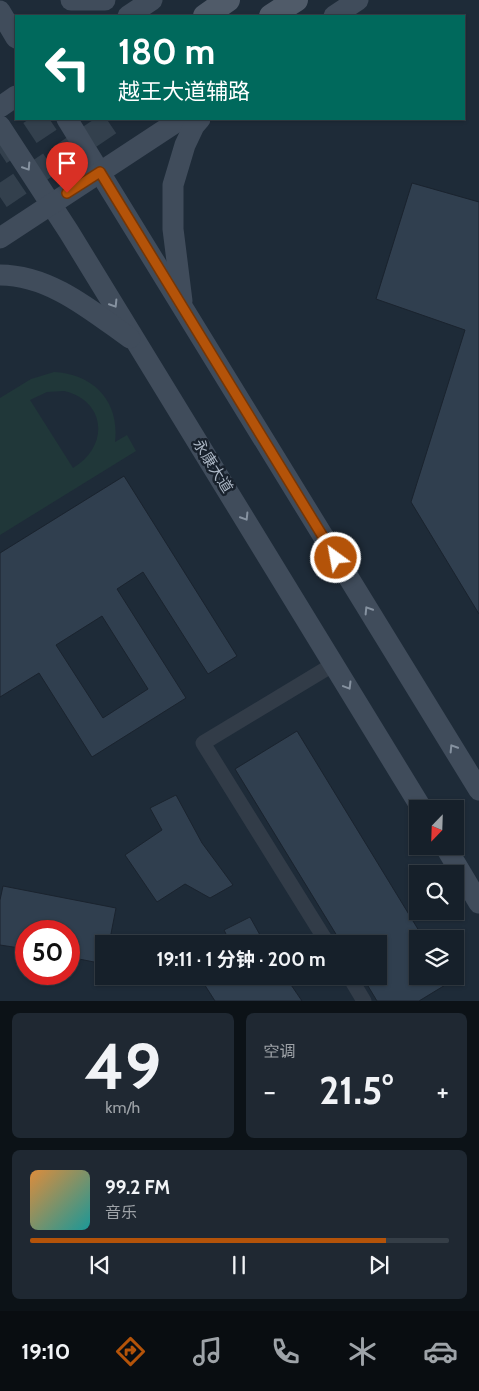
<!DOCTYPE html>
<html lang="zh">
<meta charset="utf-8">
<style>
:root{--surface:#16202a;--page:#1f2832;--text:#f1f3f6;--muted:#9ea3a8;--line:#353e47;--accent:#b45309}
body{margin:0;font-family:Cabin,"Noto Sans SC",sans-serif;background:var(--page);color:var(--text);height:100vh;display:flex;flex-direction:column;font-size:19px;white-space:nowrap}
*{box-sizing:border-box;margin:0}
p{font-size:16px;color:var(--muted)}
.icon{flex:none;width:28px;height:28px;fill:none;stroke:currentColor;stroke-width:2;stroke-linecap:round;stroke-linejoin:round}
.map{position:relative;height:1001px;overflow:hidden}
.side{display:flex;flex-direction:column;gap:12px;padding:12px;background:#0c1217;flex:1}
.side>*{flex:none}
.hud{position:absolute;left:15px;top:15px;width:450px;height:105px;border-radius:0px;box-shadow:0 1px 4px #0004,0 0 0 1px var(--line);background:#00695c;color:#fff;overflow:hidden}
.needle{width:32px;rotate:203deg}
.fabs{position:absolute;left:409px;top:800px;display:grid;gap:10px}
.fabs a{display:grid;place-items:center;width:55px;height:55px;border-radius:0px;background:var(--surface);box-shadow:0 1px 4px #0004,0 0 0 1px var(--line);font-size:25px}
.speed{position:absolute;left:15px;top:920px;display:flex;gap:10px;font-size:25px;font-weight:700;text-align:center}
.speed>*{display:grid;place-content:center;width:65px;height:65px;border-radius:50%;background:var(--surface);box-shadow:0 1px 4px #0004,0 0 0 1px var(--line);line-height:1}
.speed .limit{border:8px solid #d22;background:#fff;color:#111}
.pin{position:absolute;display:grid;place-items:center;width:42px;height:42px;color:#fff;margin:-51px -21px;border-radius:50% 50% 50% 0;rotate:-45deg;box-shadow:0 0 5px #0007}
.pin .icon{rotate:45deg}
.me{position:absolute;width:55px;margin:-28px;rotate:328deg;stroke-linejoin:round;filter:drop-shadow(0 0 4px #0008)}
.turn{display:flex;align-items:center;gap:18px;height:105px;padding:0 20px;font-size:22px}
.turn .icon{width:65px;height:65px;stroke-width:2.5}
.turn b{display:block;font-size:35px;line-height:42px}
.big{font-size:38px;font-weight:700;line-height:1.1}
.side .widget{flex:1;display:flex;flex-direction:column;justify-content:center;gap:8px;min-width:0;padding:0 18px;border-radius:8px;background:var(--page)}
.side .dial{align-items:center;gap:0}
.dial b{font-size:65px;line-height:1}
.song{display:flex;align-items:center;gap:15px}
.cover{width:60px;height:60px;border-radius:8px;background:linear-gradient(135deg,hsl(30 70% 55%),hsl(180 70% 35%))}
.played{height:5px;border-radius:2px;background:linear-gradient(90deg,var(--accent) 85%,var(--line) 85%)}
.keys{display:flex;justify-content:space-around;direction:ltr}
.heat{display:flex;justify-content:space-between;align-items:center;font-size:28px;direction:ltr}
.side .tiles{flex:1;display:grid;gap:12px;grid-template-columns:1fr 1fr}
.widget:last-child{grid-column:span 2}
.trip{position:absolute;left:95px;top:935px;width:292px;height:50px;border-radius:0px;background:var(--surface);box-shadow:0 1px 4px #0004,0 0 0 1px var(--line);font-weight:700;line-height:50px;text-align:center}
.menu{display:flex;height:80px;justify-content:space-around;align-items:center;background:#090d11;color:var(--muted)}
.menu .icon{width:35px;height:35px}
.menu .selected{color:var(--accent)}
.menu b{font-size:22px;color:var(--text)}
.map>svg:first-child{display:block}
</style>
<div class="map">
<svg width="479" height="1001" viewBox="0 0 479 1001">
<rect width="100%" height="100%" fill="#1e2b38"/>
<path fill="#203739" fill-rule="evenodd" d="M 54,372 C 94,374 120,402 115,442 L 127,435 L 136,451 L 0,535 L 0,398 L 31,379 ZM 64,391 C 107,401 109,447 73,468 L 30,400 L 47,392 Z"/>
<g fill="#303f4f" stroke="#1a232e" fill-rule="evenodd">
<path d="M 412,183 L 479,202 L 479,614 L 411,502 L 465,330 L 376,299 Z"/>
<path d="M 124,476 L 237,656 L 208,674 L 143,572 L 117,589 L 186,698 L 92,757 L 39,673 L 0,697 L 0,553 ZM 102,616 L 148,689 L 103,718 L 56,645 Z"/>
<path d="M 297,731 L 424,939 L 418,939 L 418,976 L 460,976 L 419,1001 L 377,1001 L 362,976 L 379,976 L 379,944 L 342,944 L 235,769 Z"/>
<path d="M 176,795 L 202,843 L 233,885 L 210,898 L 185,884 L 157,902 L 125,855 L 162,830 L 150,808 Z"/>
<path d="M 3,886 L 116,908 L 109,944 L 104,944 L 104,964 L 69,957 L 69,931 L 26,931 L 26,949 L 0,945 L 0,900 Z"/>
<path d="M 250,917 L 265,944 L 231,944 L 224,930 Z"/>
<path d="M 199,976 L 285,976 L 302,1001 L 215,1001 Z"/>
</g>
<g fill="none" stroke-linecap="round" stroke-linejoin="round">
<g stroke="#33404d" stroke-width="24" stroke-dasharray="24 12" stroke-linecap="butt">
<path d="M 0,153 L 51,119"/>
<path d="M 0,197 L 116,119"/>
</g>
<g stroke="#323c48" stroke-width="15">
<path d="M 328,944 L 203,743 L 334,664"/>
<path d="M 349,976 L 364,1001"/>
</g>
<g stroke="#404c5b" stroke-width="21">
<path d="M 71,0 L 105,0"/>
<path d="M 0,11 L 16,38"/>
<path d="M 128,16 L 152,0"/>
<path d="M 334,16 L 358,0"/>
<path d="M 0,107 L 16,96"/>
<path d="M 67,119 L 479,790"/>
<path d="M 0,126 L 69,232 L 422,809"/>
<path d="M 0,238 L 181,119"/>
<path d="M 0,275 C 50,275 92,311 130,338"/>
<path d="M 182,301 L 173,229 L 173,185 L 185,145 L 194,126 L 200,119"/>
<path d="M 445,846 L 479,903"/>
</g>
<g stroke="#505b69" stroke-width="24">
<path d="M 205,16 L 228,0"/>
<path d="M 271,16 L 296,0"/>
</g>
</g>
<defs><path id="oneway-chevron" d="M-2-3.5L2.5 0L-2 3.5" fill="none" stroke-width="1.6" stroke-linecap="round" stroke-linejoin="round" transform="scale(1.25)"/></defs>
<g stroke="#8692a0">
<use href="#oneway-chevron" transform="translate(27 167) rotate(57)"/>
<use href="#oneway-chevron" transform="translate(114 304) rotate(58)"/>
<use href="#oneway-chevron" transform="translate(245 517) rotate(58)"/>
<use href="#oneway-chevron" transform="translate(368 610) rotate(-122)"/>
<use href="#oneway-chevron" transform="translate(348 686) rotate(59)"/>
<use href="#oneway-chevron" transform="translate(453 748) rotate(-122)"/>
</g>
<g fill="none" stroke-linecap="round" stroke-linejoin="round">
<g stroke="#753606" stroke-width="12">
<path id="route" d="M 67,193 L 100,172 L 336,558"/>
</g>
<use href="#route" stroke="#b45309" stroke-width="9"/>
</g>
<g text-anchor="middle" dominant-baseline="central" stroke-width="5" stroke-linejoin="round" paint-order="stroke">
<g font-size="15" fill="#acb7c5" stroke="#18212c">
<text transform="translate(213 466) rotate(58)">永康大道</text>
</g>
</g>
</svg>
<div class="fabs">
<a><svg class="needle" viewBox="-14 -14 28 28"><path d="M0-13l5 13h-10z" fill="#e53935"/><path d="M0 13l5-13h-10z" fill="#9ea3a8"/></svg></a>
<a><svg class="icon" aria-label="search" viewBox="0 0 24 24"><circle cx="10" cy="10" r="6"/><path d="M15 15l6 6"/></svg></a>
<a><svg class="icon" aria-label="layers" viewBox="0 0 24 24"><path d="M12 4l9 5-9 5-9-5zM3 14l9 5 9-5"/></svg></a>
</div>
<div class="speed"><div class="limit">50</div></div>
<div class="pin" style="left:67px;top:193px;background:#d93025"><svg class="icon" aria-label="arrive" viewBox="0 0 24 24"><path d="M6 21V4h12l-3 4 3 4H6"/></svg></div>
<svg class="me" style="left:336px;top:558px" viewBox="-20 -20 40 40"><circle r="17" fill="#b45309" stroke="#fff" stroke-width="3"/><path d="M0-11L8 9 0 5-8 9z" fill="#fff"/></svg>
<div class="trip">19:11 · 1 分钟 · 200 m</div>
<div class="hud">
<div class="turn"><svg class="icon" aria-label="left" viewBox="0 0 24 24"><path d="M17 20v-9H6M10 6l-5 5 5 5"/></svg><div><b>180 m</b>越王大道辅路</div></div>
</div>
</div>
<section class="side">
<div class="tiles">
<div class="widget dial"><b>49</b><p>km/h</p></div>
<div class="widget"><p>空调</p>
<div class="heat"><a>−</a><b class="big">21.5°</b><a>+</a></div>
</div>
<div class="widget">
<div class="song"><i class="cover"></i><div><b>99.2 FM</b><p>音乐</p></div></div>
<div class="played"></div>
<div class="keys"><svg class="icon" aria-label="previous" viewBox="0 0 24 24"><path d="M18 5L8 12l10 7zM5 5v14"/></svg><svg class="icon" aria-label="pause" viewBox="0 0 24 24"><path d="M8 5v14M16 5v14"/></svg><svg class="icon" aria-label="next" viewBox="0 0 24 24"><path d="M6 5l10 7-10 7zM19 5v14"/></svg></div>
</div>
</div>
</section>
<nav class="menu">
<b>19:10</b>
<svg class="icon selected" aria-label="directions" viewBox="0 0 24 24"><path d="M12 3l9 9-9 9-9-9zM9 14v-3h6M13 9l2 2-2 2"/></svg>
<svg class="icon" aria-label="music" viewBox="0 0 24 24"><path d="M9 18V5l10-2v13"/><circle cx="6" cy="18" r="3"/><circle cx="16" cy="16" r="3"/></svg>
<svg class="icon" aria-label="phone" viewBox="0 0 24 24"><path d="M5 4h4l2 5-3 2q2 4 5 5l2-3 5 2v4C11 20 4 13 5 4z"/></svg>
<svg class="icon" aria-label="climate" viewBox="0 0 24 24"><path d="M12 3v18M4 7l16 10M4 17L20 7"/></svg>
<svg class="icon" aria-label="car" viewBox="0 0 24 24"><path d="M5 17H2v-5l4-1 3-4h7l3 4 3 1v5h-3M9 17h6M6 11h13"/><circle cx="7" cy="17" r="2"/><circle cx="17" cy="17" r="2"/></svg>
</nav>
